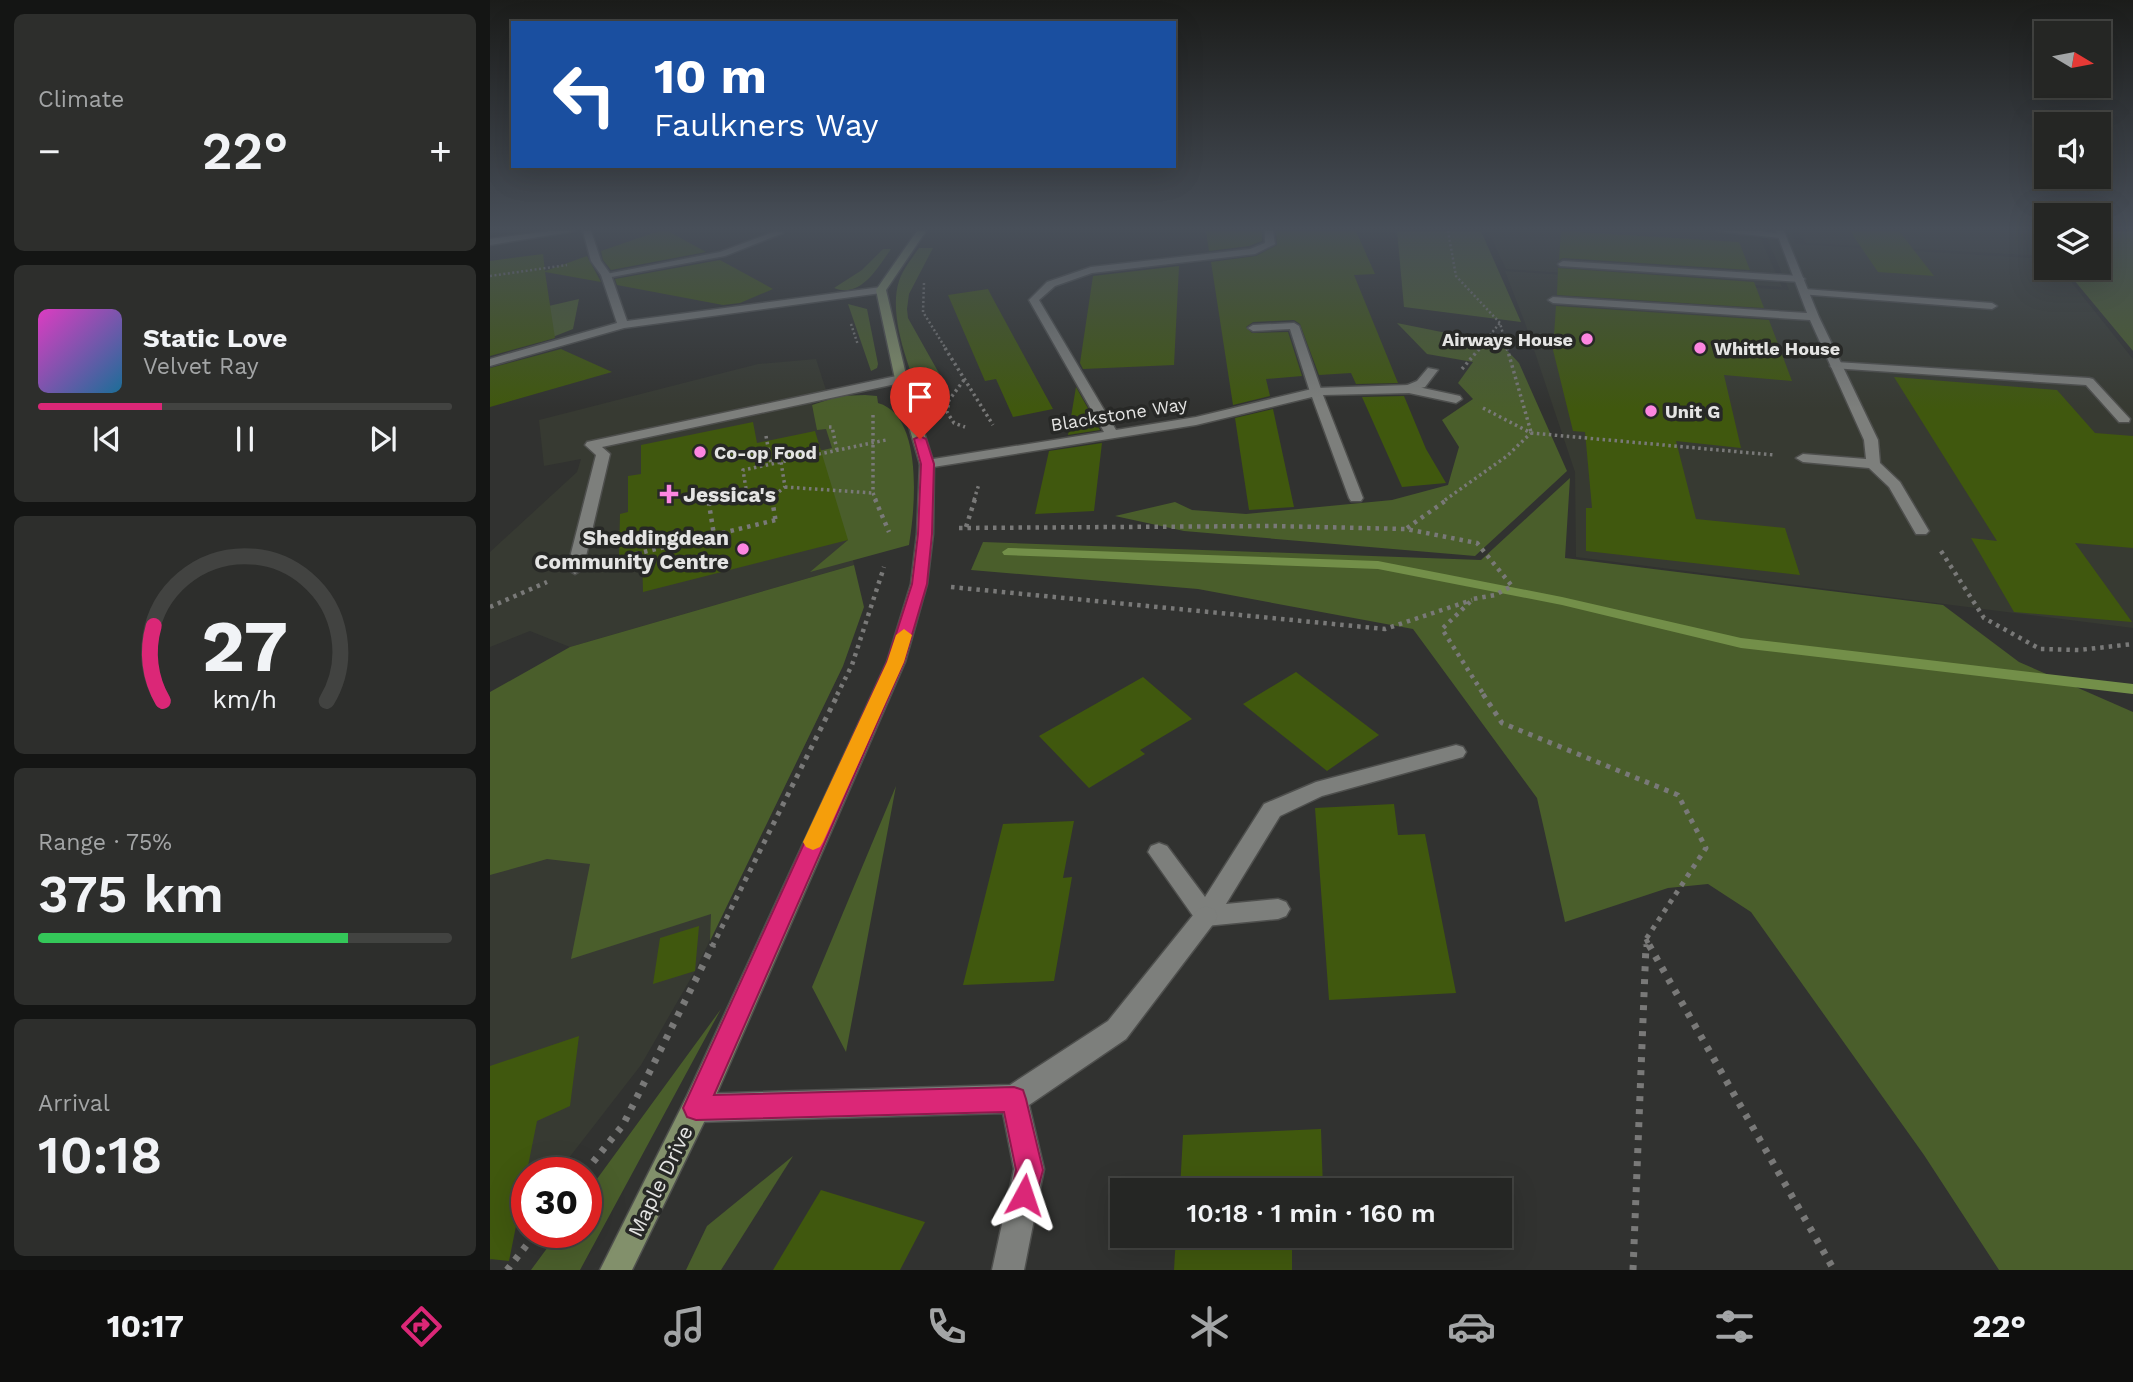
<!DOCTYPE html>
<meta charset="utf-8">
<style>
:root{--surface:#252624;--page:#2d2e2c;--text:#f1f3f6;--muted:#a3a5a6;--line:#424341;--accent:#db2777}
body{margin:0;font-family:"Work Sans",sans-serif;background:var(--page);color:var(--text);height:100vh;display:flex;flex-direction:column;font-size:26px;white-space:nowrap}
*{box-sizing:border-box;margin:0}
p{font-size:23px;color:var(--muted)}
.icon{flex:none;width:38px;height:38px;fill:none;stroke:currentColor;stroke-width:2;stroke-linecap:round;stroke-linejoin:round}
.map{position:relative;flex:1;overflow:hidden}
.sheet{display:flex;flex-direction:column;gap:14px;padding:14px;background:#141514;width:490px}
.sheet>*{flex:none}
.banner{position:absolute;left:21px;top:21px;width:665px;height:147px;border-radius:0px;box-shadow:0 7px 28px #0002,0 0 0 2px var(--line);background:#1a4fa0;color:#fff;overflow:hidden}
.needle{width:46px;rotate:100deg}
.buttons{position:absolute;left:1544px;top:21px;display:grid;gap:14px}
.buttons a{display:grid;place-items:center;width:77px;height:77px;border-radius:0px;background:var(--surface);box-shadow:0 7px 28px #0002,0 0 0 2px var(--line);font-size:35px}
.speed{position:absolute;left:21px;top:1157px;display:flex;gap:14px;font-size:35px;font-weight:700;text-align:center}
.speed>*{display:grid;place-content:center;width:91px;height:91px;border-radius:50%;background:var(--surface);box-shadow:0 7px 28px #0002,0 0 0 2px var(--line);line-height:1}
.speed .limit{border:10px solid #d22;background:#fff;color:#111}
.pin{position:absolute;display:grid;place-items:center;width:60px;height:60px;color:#fff;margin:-72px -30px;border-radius:50% 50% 50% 0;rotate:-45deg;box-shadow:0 0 7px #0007}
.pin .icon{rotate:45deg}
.me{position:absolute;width:77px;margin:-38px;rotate:5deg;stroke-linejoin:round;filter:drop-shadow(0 0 5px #0008)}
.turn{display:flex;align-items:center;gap:24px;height:147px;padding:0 28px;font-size:32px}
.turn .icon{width:91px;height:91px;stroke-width:2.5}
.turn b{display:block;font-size:49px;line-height:60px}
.big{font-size:52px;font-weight:600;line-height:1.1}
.sheet .tile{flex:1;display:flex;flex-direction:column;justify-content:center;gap:10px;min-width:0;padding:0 24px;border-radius:10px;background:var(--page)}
.sheet .dial{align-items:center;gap:0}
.dial svg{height:182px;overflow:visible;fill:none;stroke:var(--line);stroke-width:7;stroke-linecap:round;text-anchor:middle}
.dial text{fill:var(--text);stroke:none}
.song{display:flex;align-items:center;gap:21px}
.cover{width:84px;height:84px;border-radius:10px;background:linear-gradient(135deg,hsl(310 70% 55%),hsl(200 70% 35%))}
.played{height:7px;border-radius:4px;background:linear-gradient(90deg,var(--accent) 30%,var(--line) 30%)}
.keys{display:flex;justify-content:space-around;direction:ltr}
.heat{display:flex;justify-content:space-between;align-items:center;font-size:38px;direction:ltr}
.charge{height:10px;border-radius:5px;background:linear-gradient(90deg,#34c759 75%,var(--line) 0)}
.trip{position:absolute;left:620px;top:1178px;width:402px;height:70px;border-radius:0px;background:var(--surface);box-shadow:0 7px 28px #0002,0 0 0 2px var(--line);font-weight:600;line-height:70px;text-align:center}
.tab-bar{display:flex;height:112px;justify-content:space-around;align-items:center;background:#0f0f0e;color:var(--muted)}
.tab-bar .icon{width:49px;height:49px}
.tab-bar .active{color:var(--accent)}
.tab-bar b{font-size:32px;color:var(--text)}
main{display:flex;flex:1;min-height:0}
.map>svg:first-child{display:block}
</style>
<main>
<section class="sheet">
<div class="tile"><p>Climate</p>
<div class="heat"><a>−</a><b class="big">22°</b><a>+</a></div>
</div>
<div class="tile">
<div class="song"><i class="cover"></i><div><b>Static Love</b><p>Velvet Ray</p></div></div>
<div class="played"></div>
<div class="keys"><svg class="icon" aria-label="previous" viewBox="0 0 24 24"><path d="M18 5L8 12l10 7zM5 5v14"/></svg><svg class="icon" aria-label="pause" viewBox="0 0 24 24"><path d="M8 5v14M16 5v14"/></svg><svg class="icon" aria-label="next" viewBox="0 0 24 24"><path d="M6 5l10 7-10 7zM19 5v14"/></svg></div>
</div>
<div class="tile dial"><svg viewBox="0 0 100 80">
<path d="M14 69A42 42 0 1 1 86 69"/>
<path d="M14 69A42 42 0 0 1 10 36" stroke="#db2777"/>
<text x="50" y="56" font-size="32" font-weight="700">27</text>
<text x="50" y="72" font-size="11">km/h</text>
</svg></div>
<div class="tile"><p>Range · 75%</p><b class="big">375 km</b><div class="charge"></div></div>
<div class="tile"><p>Arrival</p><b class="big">10:18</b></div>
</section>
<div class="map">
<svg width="1643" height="1270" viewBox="0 0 1643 1270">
<rect width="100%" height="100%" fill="#313230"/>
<g fill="#373a32">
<path d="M 998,231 L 1267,231 L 1292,287 L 1016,269 Z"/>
<path d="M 1274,231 L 1301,231 L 1306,244 L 1556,259 L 1556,268 L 1570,268 L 1643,359 L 1643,628 L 1086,557 L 1085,472 L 1035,323 L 1015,271 L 1299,290 Z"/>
<path d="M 1310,231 L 1540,231 L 1556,251 L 1556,256 L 1315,243 Z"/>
<path d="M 326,359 L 337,393 L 321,396 L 323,411 L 336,428 L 343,448 L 364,565 L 80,647 L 40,631 L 0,647 L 0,552 L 87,472 L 91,459 L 54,466 L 49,420 L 268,364 Z"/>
<path d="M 353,666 L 205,971 L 151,1065 L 68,1172 L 37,1172 L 37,1213 L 0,1261 L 0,728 Z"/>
</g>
<g fill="#4a5e2b">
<path d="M 907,231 L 991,231 L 1031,322 L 914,307 Z"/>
<path d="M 1608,231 L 1643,231 L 1643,351 L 1574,268 L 1608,268 Z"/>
<path d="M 429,248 L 443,248 L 419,294 L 417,309 L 418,318 L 455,384 C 455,397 447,406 435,410 C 422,375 397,318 409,281 C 413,269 422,258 429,248 Z"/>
<path d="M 393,249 L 401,249 C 388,267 371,299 344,288 L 372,270 Z"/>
<path d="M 89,299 L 83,329 L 50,342 L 24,314 Z"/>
<path d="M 358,304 L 377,309 L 388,364 L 387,368 L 381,371 Z"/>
<path d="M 907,323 L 1011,344 L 1029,363 L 1077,471 L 985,556 L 694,531 L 625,516 L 685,502 L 702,510 L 756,514 L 902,500 L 958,485 L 969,447 L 952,420 L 983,399 L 968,383 L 983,362 L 937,354 Z"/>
<path d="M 375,395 L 387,396 L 388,403 C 434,416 425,509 419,545 L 320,572 L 358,540 L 248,469 L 342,448 L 336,429 L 327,430 L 322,405 L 350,396 Z"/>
<path d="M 1080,478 L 1075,558 L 1453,605 L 1529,662 L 1643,712 L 1643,1270 L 1509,1270 L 1434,1155 L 1261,912 L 1218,884 L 1178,888 L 1075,922 L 1047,798 L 923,629 L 708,589 L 481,570 L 493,542 L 991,560 Z"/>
<path d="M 364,565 L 374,607 L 353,666 L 220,941 L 221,914 L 81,959 L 100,864 L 57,859 L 0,875 L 0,692 L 80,647 Z"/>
<path d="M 406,786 L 356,1052 L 322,987 Z"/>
<path d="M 231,1009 L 90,1270 L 41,1270 L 69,1232 L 96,1232 L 96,1194 Z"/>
<path d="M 303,1156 L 231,1270 L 196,1270 L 217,1226 Z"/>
</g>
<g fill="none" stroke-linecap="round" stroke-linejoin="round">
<path fill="#738f49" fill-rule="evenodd" d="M 518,548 L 888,561 L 1072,597 L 1251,638 L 1643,684 L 1643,694 L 1251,648 L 1072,605 L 888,569 L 514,555 L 512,552 Z"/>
</g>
<g fill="#40580e">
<path d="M 169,231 L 178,231 L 216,252 L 121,270 L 113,260 L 111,251 Z"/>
<path d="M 716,231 L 772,231 L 772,241 L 759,246 L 719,251 Z"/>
<path d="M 786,231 L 866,231 L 885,274 L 864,275 L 908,383 L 866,384 L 861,373 L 829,375 L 810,324 L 804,320 L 763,322 L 756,327 L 762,333 L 798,332 L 812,376 L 776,379 L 780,396 L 743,405 L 721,262 L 766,256 L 787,245 Z"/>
<path d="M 1071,231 L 1249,242 L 1260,270 L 1073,258 L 1069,260 Z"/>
<path d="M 1360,231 L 1409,231 L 1444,276 L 1388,272 Z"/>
<path d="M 53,254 L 55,271 L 97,256 L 111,282 L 55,272 L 65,338 L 0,356 L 0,261 Z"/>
<path d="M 230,260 L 283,289 L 250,303 L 233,305 L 127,285 L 125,279 Z"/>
<path d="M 689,266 L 684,365 L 593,369 L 590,363 L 603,276 Z"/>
<path d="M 1068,268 L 1264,282 L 1274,308 L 1067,295 Z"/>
<path d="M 498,289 L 501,295 L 563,409 L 523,417 L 506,379 L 495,381 L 458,295 Z"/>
<path d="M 1066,306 L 1279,320 L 1302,381 L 1234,375 L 1251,448 L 1186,441 L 1206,519 L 1295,528 L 1310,575 L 1096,551 L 1096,508 L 1102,508 L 1095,432 L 1083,431 L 1063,350 Z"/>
<path d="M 71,349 L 122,372 L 0,407 L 0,368 Z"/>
<path d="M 1404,377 L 1567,390 L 1605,433 L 1643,436 L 1643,548 L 1585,543 L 1642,622 L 1524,612 L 1481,538 L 1507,541 Z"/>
<path d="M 586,387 L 610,430 L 578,435 Z"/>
<path d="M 914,396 L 936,449 L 956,483 L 912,487 L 872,397 Z"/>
<path d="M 783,409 L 804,507 L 759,510 L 745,418 Z"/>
<path d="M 263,422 L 267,443 L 325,431 L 358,540 L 153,592 L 152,551 L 129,556 L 130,514 L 138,512 L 138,476 L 151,474 L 151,445 Z"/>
<path d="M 612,443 L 604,511 L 545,514 L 559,451 Z"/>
<path d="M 806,672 L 889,735 L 837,771 L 753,704 Z"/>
<path d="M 653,677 L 702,719 L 650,750 L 655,754 L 599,788 L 549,736 Z"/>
<path d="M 904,804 L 908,835 L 935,834 L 966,993 L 839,1000 L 825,808 Z"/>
<path d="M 584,821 L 573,878 L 582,877 L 564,981 L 473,985 L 513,824 Z"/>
<path d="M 209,926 L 205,971 L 163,984 L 170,938 Z"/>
<path d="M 89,1036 L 80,1106 L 47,1121 L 19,1261 L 0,1259 L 0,1066 Z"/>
<path d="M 831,1129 L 833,1190 L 690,1190 L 693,1135 Z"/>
<path d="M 331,1190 L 435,1222 L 410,1270 L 283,1270 Z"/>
<path d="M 686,1236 L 802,1236 L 802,1270 L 684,1270 Z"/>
</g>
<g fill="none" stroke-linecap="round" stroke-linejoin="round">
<g stroke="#4e4f4d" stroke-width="3">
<g id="lane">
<path d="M 60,231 L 85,231 L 0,245 L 0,239 Z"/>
<path d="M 286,231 L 293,233 L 235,256 L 116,278 L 111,275 L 230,252 Z"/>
<path d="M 1226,231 L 1272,231 L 1294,235 L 1290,238 Z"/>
<path d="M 1073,261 L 1310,276 L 1315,279 L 1310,282 L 1070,266 L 1068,264 Z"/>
<path d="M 1314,289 L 1502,303 L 1507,306 L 1502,309 L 1310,294 L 1310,290 Z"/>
<path d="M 804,323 L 809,326 L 832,392 L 830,395 L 820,392 L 800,329 L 763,331 L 758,328 L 763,325 Z"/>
<path d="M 1346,362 L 1599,378 L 1603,379 L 1640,419 L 1639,422 L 1629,422 L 1596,385 L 1342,368 L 1340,366 Z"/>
<path d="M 938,368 L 948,370 L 935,387 L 915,392 L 915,386 L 927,381 Z"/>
<path d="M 411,375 L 417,379 L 415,382 L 112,447 L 120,454 L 93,569 L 85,574 L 77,569 L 106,455 L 95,445 L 97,442 Z"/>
<path d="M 966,745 L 973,747 L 976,752 L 973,757 L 832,796 L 790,816 L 736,904 L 788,899 L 796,902 L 800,909 L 796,916 L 788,919 L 716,926 L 708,923 L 658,852 L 661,846 L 669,843 L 677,846 L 715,897 L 774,804 L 826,782 Z"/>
</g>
</g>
<g stroke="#4e4f4d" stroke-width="3">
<g id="street">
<path d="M 93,231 L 101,231 L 111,261 L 121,275 L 137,321 L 391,287 L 396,290 L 391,293 L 134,328 L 0,366 L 0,359 L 127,323 L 111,275 L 101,261 Z"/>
<path d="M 775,231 L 783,231 L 785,244 L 765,254 L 602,273 L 565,286 L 549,300 L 626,430 L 706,417 L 826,388 L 919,385 L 970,396 L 972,399 L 966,403 L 919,393 L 833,395 L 873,498 L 871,501 L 861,501 L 859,498 L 822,397 L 706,425 L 437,468 L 430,464 L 437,460 L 614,432 L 539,300 L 557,282 L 601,267 L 760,249 L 775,243 Z"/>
<path d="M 1286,231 L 1294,231 L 1329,317 L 1388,440 L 1390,463 L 1410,482 L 1439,531 L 1436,534 L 1426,534 L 1399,487 L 1379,468 L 1313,462 L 1306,458 L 1313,454 L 1376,459 L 1374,440 L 1320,320 L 1063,303 L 1058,300 L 1063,297 L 1317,313 Z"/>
<path d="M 716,906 L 724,909 L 728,916 L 724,923 L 636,1039 L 539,1105 L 554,1169 L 534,1270 L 502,1270 L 524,1169 L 513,1113 L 206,1122 L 196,1118 L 192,1108 L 196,1098 L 206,1094 L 520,1085 L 618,1021 L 708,909 Z"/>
</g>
</g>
<g stroke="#4e4f4d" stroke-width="3">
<path id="secondary" d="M 427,231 L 436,231 L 396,290 L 417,379 L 444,464 L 443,534 L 437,584 L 415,662 L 216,1118 L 142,1270 L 110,1270 L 196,1098 L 397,662 L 421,584 L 427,534 L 430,464 L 405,379 L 386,290 Z"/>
</g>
<g stroke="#797978" stroke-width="2.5" stroke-dasharray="2 2.5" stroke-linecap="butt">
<path d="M 958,231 L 966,276 L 1010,323 L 1017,349"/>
<path d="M 0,276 L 77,265"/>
<path d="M 434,283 L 433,312 L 456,349"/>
<path d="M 361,324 L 368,345"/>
<path d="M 988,349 L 1010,323"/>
</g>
<g stroke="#797978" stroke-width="3.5" stroke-dasharray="2.5 3.5" stroke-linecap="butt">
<path d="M 455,348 L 503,425"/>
<path d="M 1017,348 L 1041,432"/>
<path d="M 972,369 L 990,348"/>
<path d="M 474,380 L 459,400 L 457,412 L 464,423 L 475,427"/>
<path d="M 993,408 L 1041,433 L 1284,455"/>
<path d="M 383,415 L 383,493 L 386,500"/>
<path d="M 339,427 L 342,427 L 347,450"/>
<path d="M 276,436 L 281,464"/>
<path d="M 295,487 L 383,493"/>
<path d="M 257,495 L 257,498 L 284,493"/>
<path d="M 234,500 L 257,495 L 253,470 L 396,440"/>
<path d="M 283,500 L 282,497 L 295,487 L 291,462"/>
<path d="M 484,500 L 489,484"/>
<path d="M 955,500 L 1017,456 L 1041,433"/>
</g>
<g stroke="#797978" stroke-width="4.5" stroke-dasharray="3.5 5" stroke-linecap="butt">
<path d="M 282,499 L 286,523"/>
<path d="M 385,499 L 399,532"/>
<path d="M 476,527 L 485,499"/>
<path d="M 469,528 L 784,526 L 916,529 L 987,543 L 1022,586 L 1005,595 L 983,599 L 952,629 L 994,695"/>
<path d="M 917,528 L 958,499"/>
<path d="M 224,535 L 286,520"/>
<path d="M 1451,551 L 1494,618 L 1550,649 L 1589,650 L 1643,644"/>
<path d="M 121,560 L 224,535 L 219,504 L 241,499"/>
<path d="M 461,587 L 895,629 L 982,600"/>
<path d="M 0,607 L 57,582"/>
<path d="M 347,695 L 362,665 L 394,567"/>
</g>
<g stroke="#797978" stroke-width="5" stroke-dasharray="4.5 6" stroke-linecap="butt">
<path d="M 993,694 L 1012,723 L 1188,795 L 1216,848 L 1156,939 L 1156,947"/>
<path d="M 1156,939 L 1160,947"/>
<path d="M 222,947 L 348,694"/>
</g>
<g stroke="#797978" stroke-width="7" stroke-dasharray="5 8" stroke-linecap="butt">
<path d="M 1159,945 L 1344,1270"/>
<path d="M 95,1172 L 133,1125 L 223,945"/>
<path d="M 17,1270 L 47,1232"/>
<path d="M 1143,1270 L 1156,945"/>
</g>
<use href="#lane" fill="#7d7f7c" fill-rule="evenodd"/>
<use href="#street" fill="#7d7f7c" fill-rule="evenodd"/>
<use href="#secondary" fill="#82906b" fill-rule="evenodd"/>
</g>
<linearGradient id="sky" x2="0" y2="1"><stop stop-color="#1b1c1a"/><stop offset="0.56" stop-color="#484f59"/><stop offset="1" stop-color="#484f59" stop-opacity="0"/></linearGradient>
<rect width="1643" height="409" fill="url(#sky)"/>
<path fill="#db2777" stroke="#8e194d" stroke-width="2" d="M 430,436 L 436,439 L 444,464 L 442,534 L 437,584 L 414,662 L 224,1095 L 524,1087 L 533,1090 L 536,1099 L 553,1170 L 544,1204 L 534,1208 L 525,1204 L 521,1195 L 526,1170 L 514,1112 L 206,1120 L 197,1117 L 193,1108 L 397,662 L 422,584 L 428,534 L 431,464 L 424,439 Z"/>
<path fill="#f59e0b" d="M 414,629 L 422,635 L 414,662 L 333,842 L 330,847 L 323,850 L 316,847 L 313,842 L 397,662 L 406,635 Z"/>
<g fill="#fd86e1" stroke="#272826" stroke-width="2.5">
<circle cx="1097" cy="339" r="7"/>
<circle cx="1210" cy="348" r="7"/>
<circle cx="1161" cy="411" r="7"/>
<circle cx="210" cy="452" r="7"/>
<path d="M175.5 483.5h7v7h7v7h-7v7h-7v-7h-7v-7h7z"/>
<circle cx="253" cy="549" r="7"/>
</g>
<g text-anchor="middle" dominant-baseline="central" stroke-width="7" stroke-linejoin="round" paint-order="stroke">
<g font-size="18" font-weight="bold" fill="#e4e4e3" stroke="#272826" text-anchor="start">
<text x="1083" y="339" text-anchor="end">Airways House</text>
<text x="1224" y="348">Whittle House</text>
<text x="1175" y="411">Unit G</text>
<text x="224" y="452">Co-op Food</text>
</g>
<g font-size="18" fill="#e4e4e3" stroke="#272826">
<text transform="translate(629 414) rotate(-9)">Blackstone Way</text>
</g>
<g font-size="21" font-weight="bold" fill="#e4e4e3" stroke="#272826" text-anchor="start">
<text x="193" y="494">Jessica's</text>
<text x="239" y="537" text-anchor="end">Sheddingdean<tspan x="239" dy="24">Community Centre</tspan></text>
</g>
<g font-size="21" fill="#e4e4e3" stroke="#272826">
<text transform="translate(170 1181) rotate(-64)">Maple Drive</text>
</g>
</g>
</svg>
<div class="buttons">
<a><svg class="needle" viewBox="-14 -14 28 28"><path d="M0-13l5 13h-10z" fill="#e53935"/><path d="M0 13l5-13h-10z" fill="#a3a5a6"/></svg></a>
<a><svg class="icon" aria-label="sound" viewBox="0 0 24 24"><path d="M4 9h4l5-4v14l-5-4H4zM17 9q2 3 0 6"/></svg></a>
<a><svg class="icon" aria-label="layers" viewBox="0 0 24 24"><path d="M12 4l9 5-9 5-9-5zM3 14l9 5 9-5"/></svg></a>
</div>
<div class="speed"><div class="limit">30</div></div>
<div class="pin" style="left:430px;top:439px;background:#d93025"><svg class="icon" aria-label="arrive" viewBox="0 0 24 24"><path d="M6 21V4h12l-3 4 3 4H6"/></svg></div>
<svg class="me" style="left:534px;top:1195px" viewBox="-20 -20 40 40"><path d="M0-17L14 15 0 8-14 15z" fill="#db2777" stroke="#fff" stroke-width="4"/></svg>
<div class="trip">10:18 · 1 min · 160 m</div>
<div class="banner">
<div class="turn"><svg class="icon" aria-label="left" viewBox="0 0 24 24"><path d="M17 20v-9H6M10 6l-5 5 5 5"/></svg><div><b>10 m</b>Faulkners Way</div></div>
</div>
</div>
</main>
<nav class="tab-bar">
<b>10:17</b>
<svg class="icon active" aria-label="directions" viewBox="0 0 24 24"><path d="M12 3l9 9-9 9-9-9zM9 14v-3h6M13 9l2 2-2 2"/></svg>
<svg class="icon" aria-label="music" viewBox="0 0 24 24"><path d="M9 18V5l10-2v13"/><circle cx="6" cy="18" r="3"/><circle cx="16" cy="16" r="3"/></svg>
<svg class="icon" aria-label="phone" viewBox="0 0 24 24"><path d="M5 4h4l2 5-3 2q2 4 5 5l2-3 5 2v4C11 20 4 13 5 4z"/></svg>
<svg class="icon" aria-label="climate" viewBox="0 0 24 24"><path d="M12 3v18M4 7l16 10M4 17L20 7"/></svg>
<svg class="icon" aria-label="car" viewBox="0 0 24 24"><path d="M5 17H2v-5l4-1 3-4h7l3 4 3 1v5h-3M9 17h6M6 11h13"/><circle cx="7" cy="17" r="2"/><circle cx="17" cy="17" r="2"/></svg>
<svg class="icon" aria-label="filters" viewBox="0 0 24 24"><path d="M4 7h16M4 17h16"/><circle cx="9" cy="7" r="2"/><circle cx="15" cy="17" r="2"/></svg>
<b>22°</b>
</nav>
